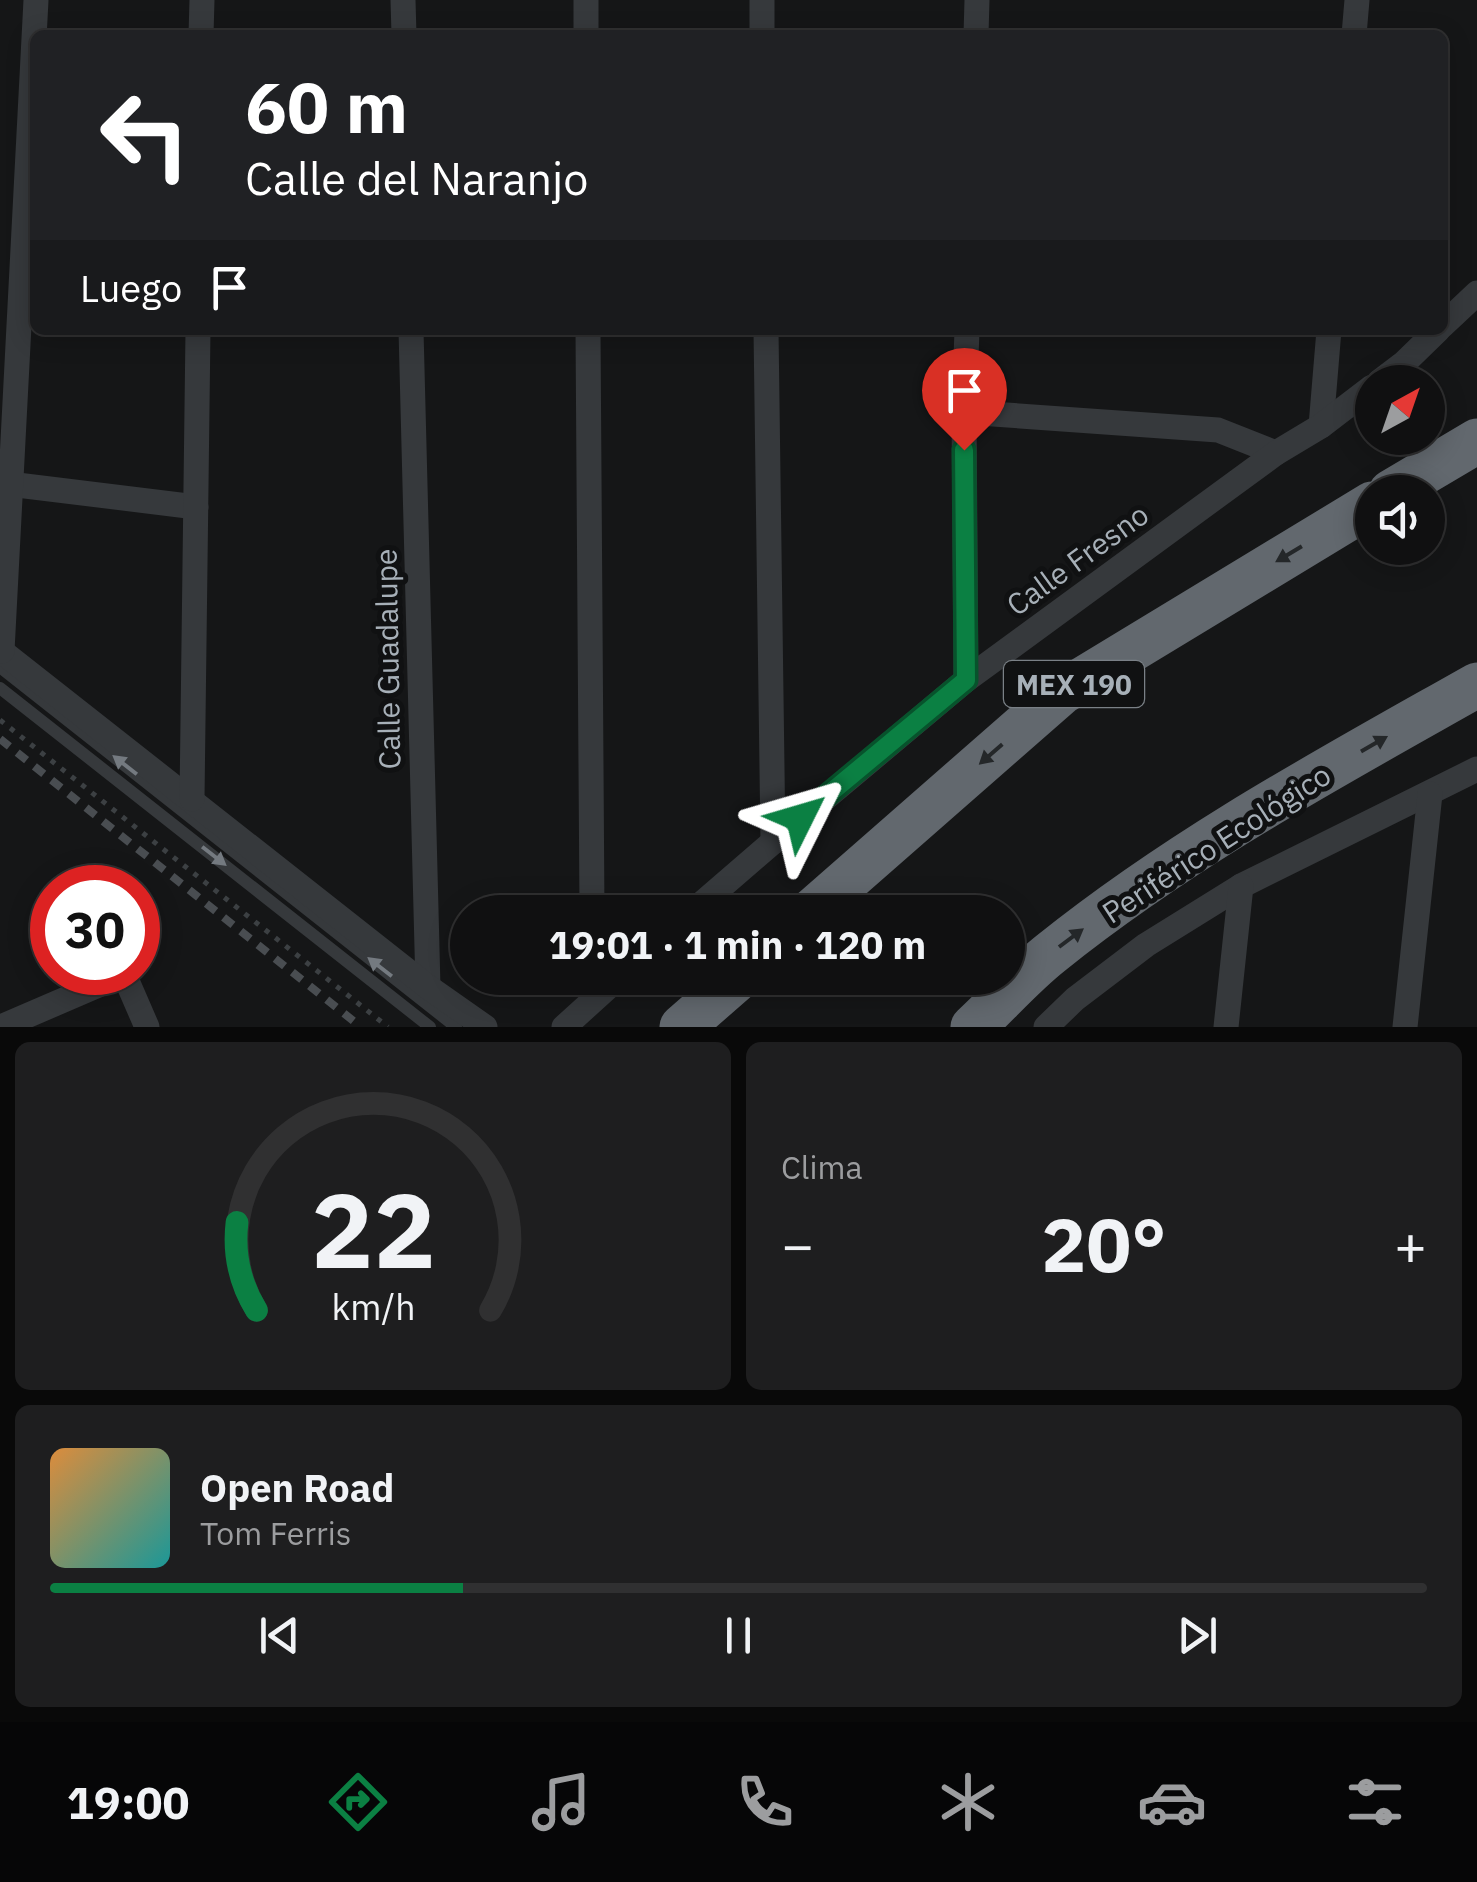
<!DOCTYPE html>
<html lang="es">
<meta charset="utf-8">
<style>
:root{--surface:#101011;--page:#1e1e1f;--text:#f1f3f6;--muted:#9c9d9f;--line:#303031;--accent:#0b8043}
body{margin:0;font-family:"IBM Plex Sans",sans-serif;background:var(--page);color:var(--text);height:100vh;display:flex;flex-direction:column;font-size:38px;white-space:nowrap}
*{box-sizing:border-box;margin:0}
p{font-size:32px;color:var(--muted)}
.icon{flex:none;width:55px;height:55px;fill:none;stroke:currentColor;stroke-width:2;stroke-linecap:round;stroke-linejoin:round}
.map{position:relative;height:1027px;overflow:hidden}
.panel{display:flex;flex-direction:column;gap:15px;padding:15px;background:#090909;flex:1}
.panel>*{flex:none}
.banner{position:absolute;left:30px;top:30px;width:1418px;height:305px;border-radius:15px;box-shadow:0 5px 25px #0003,0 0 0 2px var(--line);background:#202124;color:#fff;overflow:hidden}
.needle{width:65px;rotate:40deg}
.fabs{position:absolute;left:1355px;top:365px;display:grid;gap:20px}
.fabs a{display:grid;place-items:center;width:90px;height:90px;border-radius:50%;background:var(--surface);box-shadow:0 5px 25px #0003,0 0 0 2px var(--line);font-size:50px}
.speed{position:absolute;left:30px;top:865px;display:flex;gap:20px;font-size:50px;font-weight:700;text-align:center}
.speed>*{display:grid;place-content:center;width:130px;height:130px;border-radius:50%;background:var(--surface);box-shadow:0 5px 25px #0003,0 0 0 2px var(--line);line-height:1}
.speed .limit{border:15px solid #d22;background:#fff;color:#111}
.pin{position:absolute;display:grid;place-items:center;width:85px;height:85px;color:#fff;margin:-102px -42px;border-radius:50% 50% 50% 0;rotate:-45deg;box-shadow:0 0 10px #0007}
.pin .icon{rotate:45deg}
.me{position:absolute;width:110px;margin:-55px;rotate:50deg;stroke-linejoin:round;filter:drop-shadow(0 0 8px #0008)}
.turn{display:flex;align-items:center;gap:35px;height:210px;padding:0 50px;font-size:45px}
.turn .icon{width:130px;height:130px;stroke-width:2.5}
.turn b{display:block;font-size:70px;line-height:85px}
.then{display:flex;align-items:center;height:95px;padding:0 50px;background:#0003;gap:20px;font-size:38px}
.big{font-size:75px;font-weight:800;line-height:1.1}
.panel .card{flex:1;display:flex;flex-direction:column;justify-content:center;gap:15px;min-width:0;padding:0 35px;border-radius:15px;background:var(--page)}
.panel .dial{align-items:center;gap:0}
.dial svg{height:260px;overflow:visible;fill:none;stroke:var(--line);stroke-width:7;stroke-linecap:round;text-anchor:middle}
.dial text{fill:var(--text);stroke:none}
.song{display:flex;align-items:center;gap:30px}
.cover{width:120px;height:120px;border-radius:15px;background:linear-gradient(135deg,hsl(30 70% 55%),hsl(180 70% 35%))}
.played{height:10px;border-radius:5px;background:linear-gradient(90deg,var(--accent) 30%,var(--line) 30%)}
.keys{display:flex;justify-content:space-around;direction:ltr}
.heat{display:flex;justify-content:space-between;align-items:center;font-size:55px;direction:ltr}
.panel .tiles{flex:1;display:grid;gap:15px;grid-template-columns:1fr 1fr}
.card:last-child{grid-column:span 2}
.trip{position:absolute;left:450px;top:895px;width:575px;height:100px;border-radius:50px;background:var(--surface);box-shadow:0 5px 25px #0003,0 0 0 2px var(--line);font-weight:800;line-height:100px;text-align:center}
.tab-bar{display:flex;height:160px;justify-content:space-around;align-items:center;background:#060607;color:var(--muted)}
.tab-bar .icon{width:70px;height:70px}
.tab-bar .active{color:var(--accent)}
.tab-bar b{font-size:45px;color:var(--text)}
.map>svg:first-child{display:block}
</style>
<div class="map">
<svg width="1477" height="1027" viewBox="0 0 1477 1027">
<rect width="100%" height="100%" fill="#151617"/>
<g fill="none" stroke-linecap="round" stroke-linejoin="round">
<path stroke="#3c4043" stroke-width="5" stroke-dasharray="5 8" stroke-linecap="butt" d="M 0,720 L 388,1027"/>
<g stroke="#36393c" stroke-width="12">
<path d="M 0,667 L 456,1027"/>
<path d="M 0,688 L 430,1027"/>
</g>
<g stroke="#36393c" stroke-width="25">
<path d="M 403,0 L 404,35"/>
<path d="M 586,0 L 586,35"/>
<path d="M 762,0 L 762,35"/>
<path d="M 201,35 L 202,0"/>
<path d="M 976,35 L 977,0"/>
<path d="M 1354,35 L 1357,0"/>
<path d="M 1442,326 L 1477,293"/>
<path d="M 411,330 L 428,987"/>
<path d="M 588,330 L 592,912"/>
<path d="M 766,330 L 773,842"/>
<path d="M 1379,382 L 1404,363 L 1438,330"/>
<path d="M 964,412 L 1218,430 L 1276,453"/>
<path d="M 1321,426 L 1329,330"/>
<path d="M 9,484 L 196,507"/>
<path d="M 0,650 L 428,987 L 485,1027"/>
<path d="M 2,651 L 36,0"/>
<path d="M 966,680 L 964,412 L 967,330"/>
<path d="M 192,799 L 198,330"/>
<path d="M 692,912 L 773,842 L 966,680 L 1276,453 L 1321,426 L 1372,387"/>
<path d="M 1,1027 L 124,974 L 147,1027"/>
<path d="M 564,1027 L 618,978"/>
<path d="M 1046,1027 L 1075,999 L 1146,945 L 1241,886 L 1477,769"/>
<path d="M 1226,1027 L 1241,886"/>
<path d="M 1405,1027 L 1430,794"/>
</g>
<g stroke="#62686e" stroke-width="45">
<path d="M 1391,492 L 1477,441"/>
<path d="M 811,912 L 1062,692 L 1372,504"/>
<path d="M 682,1027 L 738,978"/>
<path d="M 973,1027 C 999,1003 1023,975 1051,953 C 1183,847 1330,768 1477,685"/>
</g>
<path stroke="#494d51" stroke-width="8" stroke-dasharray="12 10" stroke-linecap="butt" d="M 0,739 L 361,1027"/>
</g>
<defs><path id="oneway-solid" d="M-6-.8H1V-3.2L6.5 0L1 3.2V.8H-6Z" transform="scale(2.5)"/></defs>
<g fill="#242729">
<use href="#oneway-solid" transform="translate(1289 554) rotate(149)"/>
<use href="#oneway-solid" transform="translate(1374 744) rotate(-30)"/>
<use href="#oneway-solid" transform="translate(991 754) rotate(139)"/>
<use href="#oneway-solid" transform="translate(1071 938) rotate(-37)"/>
</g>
<g fill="#747a80">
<use href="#oneway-solid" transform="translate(125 765) rotate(-142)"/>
<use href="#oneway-solid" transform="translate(214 856) rotate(38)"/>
<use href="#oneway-solid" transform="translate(380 967) rotate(-142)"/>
</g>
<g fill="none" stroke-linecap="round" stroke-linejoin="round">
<g stroke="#07532c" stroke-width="25">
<path id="route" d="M 800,818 L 966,680 L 964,450"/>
</g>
<use href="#route" stroke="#0b8043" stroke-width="18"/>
</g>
<g text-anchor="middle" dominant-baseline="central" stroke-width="10" stroke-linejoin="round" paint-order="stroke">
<rect fill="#101112" stroke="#7a8086" stroke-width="2.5" x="1004" y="661" width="140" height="46" rx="8"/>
<g font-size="28" font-weight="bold" fill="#a7b0b8">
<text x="1074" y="684">MEX 190</text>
</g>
<g font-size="30" fill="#a7b0b8" stroke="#101112">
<text transform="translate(1077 559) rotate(-36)">Calle Fresno</text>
<text transform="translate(387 659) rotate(-91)">Calle Guadalupe</text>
<text transform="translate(1216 843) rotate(-33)">Periférico Ecológico</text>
</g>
</g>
</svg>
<div class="fabs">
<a><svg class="needle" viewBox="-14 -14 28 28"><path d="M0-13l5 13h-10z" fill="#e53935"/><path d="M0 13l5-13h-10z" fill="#9c9d9f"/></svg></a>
<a><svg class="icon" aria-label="sound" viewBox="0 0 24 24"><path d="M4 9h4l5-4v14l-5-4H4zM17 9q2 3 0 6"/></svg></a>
</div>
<div class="speed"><div class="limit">30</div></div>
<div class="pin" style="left:964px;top:450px;background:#d93025"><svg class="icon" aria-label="arrive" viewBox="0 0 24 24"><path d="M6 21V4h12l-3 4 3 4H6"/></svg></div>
<svg class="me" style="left:800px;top:818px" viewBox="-20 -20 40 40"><path d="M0-17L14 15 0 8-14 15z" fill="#0b8043" stroke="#fff" stroke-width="4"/></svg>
<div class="trip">19:01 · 1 min · 120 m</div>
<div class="banner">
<div class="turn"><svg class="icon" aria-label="left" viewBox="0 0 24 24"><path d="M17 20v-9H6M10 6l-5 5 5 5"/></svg><div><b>60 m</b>Calle del Naranjo</div></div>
<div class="then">Luego<svg class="icon" aria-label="arrive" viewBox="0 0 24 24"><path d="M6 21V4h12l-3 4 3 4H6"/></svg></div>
</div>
</div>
<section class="panel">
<div class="tiles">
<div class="card dial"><svg viewBox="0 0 100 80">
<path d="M14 69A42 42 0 1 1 86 69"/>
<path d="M14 69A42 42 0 0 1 8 42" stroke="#0b8043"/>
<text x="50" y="56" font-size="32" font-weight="700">22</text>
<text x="50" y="72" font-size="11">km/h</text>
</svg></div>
<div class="card"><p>Clima</p>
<div class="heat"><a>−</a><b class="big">20°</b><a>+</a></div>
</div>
<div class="card">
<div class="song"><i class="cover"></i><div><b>Open Road</b><p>Tom Ferris</p></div></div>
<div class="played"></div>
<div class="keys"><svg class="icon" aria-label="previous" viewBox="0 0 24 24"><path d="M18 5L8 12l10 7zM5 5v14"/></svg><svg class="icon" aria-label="pause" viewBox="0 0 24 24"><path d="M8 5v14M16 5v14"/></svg><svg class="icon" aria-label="next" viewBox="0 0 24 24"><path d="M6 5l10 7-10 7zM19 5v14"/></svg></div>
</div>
</div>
</section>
<nav class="tab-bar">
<b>19:00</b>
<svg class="icon active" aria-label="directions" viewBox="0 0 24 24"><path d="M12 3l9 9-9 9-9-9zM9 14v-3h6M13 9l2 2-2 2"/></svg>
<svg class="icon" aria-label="music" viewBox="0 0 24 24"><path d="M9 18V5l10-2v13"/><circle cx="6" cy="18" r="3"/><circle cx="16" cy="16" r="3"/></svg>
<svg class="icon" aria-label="phone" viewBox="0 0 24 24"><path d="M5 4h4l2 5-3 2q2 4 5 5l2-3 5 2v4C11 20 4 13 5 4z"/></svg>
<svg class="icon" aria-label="climate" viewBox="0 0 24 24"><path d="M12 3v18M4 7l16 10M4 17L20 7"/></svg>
<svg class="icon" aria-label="car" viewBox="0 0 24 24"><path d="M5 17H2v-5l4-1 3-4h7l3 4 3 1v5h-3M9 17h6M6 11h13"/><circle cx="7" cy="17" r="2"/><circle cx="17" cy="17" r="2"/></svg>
<svg class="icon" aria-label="filters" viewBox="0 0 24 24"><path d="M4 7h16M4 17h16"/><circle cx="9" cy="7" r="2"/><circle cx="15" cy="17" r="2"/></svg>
</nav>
